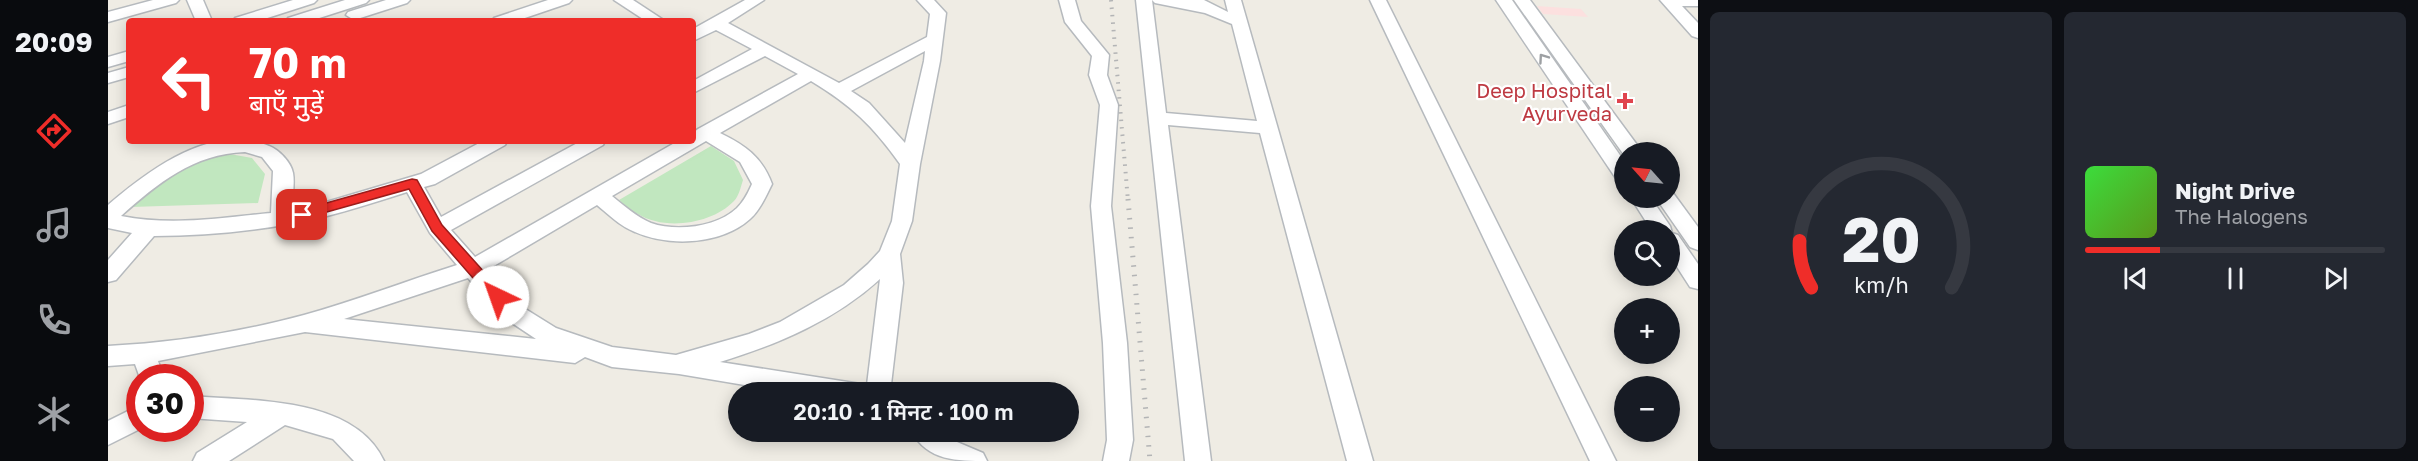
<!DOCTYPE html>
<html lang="hi">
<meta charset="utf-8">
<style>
:root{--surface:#171b24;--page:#242831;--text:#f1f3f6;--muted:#9ea1a6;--line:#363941;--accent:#ef2d29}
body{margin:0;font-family:"Golos Text","Noto Sans Devanagari",sans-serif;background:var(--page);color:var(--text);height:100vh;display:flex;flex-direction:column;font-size:22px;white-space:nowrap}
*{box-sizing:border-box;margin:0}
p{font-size:20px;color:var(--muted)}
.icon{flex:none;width:33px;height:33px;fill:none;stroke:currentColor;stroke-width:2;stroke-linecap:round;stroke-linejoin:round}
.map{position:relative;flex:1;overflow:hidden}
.panel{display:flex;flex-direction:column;gap:12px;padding:12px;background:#0d0f14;width:720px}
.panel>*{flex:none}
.banner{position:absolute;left:18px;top:18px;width:570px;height:126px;border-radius:6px;box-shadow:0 3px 15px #0003;background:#ef2d29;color:#fff;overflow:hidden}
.needle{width:39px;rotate:297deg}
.tools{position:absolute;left:1506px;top:142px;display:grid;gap:12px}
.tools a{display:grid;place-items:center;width:66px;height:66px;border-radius:50%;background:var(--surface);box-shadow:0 3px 15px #0003;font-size:30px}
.speed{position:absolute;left:18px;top:364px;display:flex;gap:12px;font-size:30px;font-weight:700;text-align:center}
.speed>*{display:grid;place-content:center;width:78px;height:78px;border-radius:50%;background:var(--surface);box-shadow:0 3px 15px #0003;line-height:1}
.speed .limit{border:9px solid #d22;background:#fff;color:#111}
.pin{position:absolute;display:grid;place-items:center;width:51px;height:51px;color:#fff;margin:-26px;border-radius:12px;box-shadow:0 3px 9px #0006}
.me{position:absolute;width:66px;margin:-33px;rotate:318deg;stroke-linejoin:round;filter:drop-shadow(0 0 4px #0008)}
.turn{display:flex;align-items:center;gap:21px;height:126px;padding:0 24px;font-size:27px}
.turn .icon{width:78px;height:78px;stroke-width:2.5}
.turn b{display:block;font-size:42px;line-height:51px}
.panel .card{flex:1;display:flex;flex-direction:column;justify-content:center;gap:9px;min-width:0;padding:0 21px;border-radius:9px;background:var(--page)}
.panel .dial{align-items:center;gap:0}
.dial svg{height:156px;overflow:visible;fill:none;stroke:var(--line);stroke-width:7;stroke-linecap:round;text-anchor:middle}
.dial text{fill:var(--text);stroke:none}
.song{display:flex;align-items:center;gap:18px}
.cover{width:72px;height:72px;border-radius:9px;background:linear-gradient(135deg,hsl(120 70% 55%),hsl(90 70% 35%))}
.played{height:6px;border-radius:3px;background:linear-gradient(90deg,var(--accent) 25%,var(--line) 25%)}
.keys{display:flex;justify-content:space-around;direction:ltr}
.panel .tiles{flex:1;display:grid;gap:12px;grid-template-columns:repeat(2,1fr)}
.trip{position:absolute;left:620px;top:382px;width:351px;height:60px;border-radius:30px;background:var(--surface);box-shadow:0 3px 15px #0003;font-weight:600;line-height:60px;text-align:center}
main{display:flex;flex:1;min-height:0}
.menu{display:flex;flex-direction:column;width:108px;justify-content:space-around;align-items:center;background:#090b0e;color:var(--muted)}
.menu .icon{width:42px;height:42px}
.menu .current{color:var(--accent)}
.menu b{font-size:27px;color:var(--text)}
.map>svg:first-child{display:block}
</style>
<main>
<nav class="menu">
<b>20:09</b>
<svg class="icon current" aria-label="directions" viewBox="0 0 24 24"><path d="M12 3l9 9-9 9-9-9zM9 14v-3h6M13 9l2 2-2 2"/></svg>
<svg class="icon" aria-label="music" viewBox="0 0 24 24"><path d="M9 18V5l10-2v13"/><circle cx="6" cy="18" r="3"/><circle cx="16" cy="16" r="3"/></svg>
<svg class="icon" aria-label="phone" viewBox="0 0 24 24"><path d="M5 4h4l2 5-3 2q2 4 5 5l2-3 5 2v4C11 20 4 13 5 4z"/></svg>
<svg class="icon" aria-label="climate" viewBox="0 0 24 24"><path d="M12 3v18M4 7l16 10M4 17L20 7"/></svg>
</nav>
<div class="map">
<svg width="1590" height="461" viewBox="0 0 1590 461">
<rect width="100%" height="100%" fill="#efece4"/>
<path fill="#fce0df" d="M 1429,6 L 1473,9 L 1480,17 L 1435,14 Z"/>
<g fill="#c1e7bf">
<path d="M 603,146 L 626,161 L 635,180 C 633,186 631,196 626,201 C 604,224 557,231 530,214 C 523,211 517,205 511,200 Z"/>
<path d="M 116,153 L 144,158 L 157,174 L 150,203 L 23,207 L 44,182 L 87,160 Z"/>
</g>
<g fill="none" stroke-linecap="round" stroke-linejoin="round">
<g stroke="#b6babe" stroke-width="3">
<g id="minor">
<path d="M 45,0 L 71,0 L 68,3 L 0,22 L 0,12 Z"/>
<path d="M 79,0 L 95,0 L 104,21 L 88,21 Z"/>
<path d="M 185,0 L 209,0 L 206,3 L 150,21 L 125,21 L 127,18 Z"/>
<path d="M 237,0 L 261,0 L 258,3 L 202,21 L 178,21 L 180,18 Z"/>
<path d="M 278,0 L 302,0 L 299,3 L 246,20 L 238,15 L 240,12 Z"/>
<path d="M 440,0 L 464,0 L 461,3 L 408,21 L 384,21 L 386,18 Z"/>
<path d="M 506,0 L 525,0 L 557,21 L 538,21 Z"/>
<path d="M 637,0 L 656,0 L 620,23 L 731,83 L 819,37 L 822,14 L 809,0 L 826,0 L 838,13 L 832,61 L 812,164 L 804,221 L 792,254 L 795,283 L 782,393 L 685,393 L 571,374 L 504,367 L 477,357 L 467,363 L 197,332 L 50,361 L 56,378 L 32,378 L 27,364 L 0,366 L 0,346 C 65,343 133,332 196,315 C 247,301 298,281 349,265 L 322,233 L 299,192 C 271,201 243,210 215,217 C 160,230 102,236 46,236 L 8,280 L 0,282 L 0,260 L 24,233 L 0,228 L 0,205 C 41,170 104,122 161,146 C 171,150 183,162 185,173 C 187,184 184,198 184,210 L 215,203 L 313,174 L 375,141 L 399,141 L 397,145 L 327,184 L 316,187 L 333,217 L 473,141 L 497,141 L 495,145 L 343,230 L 367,257 L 570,141 L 585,141 L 585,133 L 590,129 L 690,74 L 657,56 L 585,93 L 585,81 L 644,49 L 608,30 L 585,41 L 585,29 ZM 817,51 L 816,61 L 797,143 L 761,103 L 743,91 ZM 703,81 C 743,105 765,126 792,164 L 784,221 L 772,251 L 760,264 L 736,285 L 672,322 L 641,334 L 568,355 L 504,347 L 448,328 L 411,305 L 379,270 L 489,205 C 501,215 512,226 527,232 C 561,247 613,245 642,219 C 652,210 658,196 664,184 C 654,157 637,145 612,133 ZM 598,141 L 632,162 L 644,184 C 640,193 636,201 629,208 C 609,227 569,232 543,223 C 529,217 516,206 504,196 ZM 137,152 L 154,157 L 165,171 L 163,213 C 113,218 63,226 13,216 C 50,183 85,154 137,152 ZM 360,278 L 395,317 L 428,339 L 236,319 ZM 772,279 L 759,385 L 612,362 C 671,344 727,320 772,279 Z"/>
<path d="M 951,0 L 967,0 L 973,21 L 1001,55 L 999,75 L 1010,105 L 1003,206 L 1019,343 L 1025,440 L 1021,461 L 995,461 L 999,440 L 995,343 L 983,206 L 992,105 L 981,75 L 984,56 L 957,22 Z"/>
<path d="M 1028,0 L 1044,0 L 1058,113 L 1149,121 L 1124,24 L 1097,13 L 1047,3 L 1044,0 L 1096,0 L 1120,12 L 1117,0 L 1133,0 L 1265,461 L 1239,461 L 1152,133 L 1060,125 L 1103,461 L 1077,461 Z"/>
<path d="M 1262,0 L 1278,0 L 1508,461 L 1482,461 Z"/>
<path d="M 1388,0 L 1404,0 L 1516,161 L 1516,181 L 1509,180 Z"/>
<path d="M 1406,0 L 1422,0 L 1535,153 L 1516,153 L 1516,155 Z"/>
<path d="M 1552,0 L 1590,0 L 1590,6 L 1574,6 L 1590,23 L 1590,38 L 1584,36 Z"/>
<path d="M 21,51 L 21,61 L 0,67 L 0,57 Z"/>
<path d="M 21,67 L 21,77 L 0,83 L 0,73 Z"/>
<path d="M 21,105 L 21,117 L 0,124 L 0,112 Z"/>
<path d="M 1562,192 L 1565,193 L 1590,227 L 1590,250 L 1582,247 L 1548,198 L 1562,198 Z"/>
<path d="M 1523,198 L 1543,198 L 1562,226 L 1564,233 L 1570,235 L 1590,264 L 1590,289 L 1582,287 L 1562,256 L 1562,231 L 1544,231 Z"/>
<path d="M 82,396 C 143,401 246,396 276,461 L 246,461 L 225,439 L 177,425 L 121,461 L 85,461 L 89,453 L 139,422 L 82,418 Z"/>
<path d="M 32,405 L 32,429 L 0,445 L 0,421 Z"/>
<path d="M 804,432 L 836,432 L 849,442 L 875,453 L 879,461 C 849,461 820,461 804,432 Z"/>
</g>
</g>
<use href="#minor" fill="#fff" fill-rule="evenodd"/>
<path stroke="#b3b4b5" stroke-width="4" stroke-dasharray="1.5 6" stroke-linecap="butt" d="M 1003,0 L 1020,201"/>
<path stroke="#b3b4b5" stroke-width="5" stroke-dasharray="1.5 8" stroke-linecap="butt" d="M 1020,199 L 1042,461"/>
</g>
<defs><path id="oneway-chevron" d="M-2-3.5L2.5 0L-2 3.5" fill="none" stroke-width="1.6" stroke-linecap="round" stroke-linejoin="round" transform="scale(1.5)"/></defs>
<use stroke="#9da0a3" href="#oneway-chevron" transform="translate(1435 58) rotate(-125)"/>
<path fill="#ef2d29" stroke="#9b1d1b" stroke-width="1.5" d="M 304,179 L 309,180 L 334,225 L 395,293 L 398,297 L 395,301 L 385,301 L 324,231 L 301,189 L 194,219 L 188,215 L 190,211 Z"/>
<path fill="#e0444e" stroke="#fff" stroke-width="2" d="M1514 92h6v6h6v6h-6v6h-6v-6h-6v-6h6z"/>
<g text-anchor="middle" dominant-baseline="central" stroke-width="4.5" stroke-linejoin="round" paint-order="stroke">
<g font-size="20" fill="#be3a42" stroke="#fff" text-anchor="end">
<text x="1504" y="90">Deep Hospital<tspan x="1504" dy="23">Ayurveda</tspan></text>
</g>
</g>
</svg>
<div class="tools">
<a><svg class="needle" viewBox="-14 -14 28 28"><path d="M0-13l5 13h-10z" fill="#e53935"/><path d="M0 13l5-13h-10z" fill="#9ea1a6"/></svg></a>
<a><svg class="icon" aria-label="search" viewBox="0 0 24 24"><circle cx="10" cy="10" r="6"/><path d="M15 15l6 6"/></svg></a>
<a>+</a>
<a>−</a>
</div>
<div class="speed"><div class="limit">30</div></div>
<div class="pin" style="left:194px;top:215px;background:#d93025"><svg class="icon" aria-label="arrive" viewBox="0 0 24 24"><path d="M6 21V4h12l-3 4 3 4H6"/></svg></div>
<svg class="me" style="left:390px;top:297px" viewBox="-20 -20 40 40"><circle r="19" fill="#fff"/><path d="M0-13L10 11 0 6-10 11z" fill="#ef2d29"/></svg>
<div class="trip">20:10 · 1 मिनट · 100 m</div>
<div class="banner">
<div class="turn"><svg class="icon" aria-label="left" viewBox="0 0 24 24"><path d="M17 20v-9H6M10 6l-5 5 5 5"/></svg><div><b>70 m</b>बाएँ मुड़ें</div></div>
</div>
</div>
<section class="panel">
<div class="tiles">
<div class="card dial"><svg viewBox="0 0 100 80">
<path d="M14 69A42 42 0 1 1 86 69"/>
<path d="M14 69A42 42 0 0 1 8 45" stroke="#ef2d29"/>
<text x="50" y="56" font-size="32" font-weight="700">20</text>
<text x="50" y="72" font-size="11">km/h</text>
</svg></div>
<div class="card">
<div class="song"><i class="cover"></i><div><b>Night Drive</b><p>The Halogens</p></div></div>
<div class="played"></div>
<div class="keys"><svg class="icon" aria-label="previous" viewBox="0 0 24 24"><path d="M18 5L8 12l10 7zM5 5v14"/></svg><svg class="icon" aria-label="pause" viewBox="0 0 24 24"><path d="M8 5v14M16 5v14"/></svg><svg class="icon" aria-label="next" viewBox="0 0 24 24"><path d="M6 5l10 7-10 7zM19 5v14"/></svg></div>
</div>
</div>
</section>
</main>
